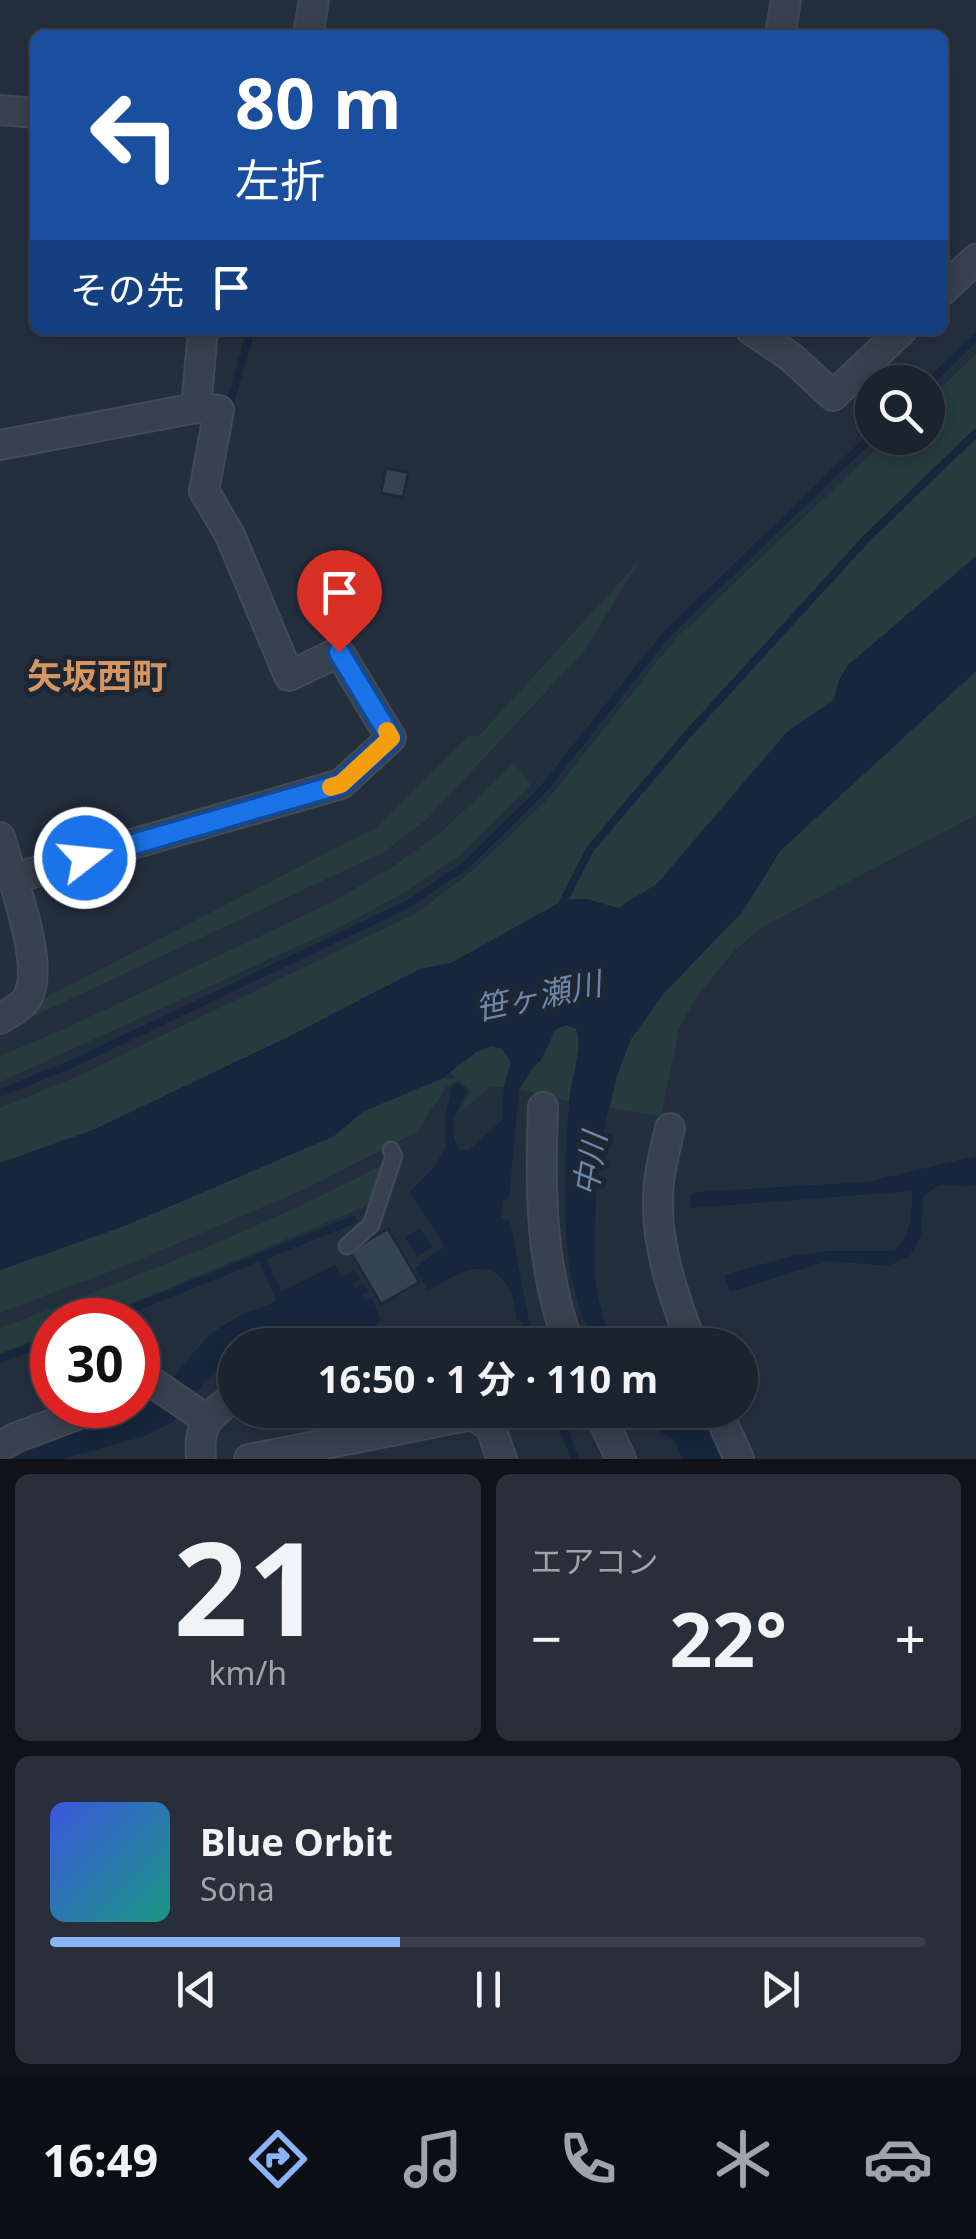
<!DOCTYPE html>
<html lang="ja">
<meta charset="utf-8">
<style>
:root{--surface:#1b232e;--page:#282f3a;--text:#f1f3f6;--muted:#a0a4aa;--line:#39404a;--accent:#8ab4f8}
body{margin:0;font-family:"Noto Sans","Noto Sans JP",sans-serif;background:var(--page);color:var(--text);height:100vh;display:flex;flex-direction:column;font-size:38px;white-space:nowrap}
*{box-sizing:border-box;margin:0}
p{font-size:32px;color:var(--muted)}
.icon{flex:none;width:55px;height:55px;fill:none;stroke:currentColor;stroke-width:2;stroke-linecap:round;stroke-linejoin:round}
.map{position:relative;height:1459px;overflow:hidden}
.drawer{display:flex;flex-direction:column;gap:15px;padding:15px;background:#0f1319;flex:1}
.drawer>*{flex:none}
.hud{position:absolute;left:30px;top:30px;width:918px;height:305px;border-radius:15px;box-shadow:0 5px 25px #0003,0 0 0 2px var(--line);background:#1a4fa0;color:#fff;overflow:hidden}
.buttons{position:absolute;left:855px;top:365px;display:grid;gap:20px}
.buttons a{display:grid;place-items:center;width:90px;height:90px;border-radius:50%;background:var(--surface);box-shadow:0 5px 25px #0003,0 0 0 2px var(--line);font-size:50px}
.speed{position:absolute;left:30px;top:1298px;display:flex;gap:20px;font-size:50px;font-weight:700;text-align:center}
.speed>*{display:grid;place-content:center;width:130px;height:130px;border-radius:50%;background:var(--surface);box-shadow:0 5px 25px #0003,0 0 0 2px var(--line);line-height:1}
.speed .limit{border:15px solid #d22;background:#fff;color:#111}
.pin{position:absolute;display:grid;place-items:center;width:85px;height:85px;color:#fff;margin:-102px -42px;border-radius:50% 50% 50% 0;rotate:-45deg;box-shadow:0 0 10px #0007}
.pin .icon{rotate:45deg}
.me{position:absolute;width:110px;margin:-55px;rotate:74deg;stroke-linejoin:round;filter:drop-shadow(0 0 8px #0008)}
.turn{display:flex;align-items:center;gap:35px;height:210px;padding:0 40px;font-size:45px}
.turn .icon{width:130px;height:130px;stroke-width:2.5}
.turn b{display:block;font-size:70px;line-height:85px}
.then{display:flex;align-items:center;height:95px;padding:0 40px;background:#0003;gap:20px;font-size:38px}
.big{font-size:75px;font-weight:700;line-height:1.1}
.drawer .card{flex:1;display:flex;flex-direction:column;justify-content:center;gap:15px;min-width:0;padding:0 35px;border-radius:15px;background:var(--page)}
.drawer .dial{align-items:center;gap:0}
.dial b{font-size:130px;line-height:1}
.song{display:flex;align-items:center;gap:30px}
.cover{width:120px;height:120px;border-radius:15px;background:linear-gradient(135deg,hsl(230 70% 55%),hsl(170 70% 35%))}
.played{height:10px;border-radius:5px;background:linear-gradient(90deg,var(--accent) 40%,var(--line) 40%)}
.keys{display:flex;justify-content:space-around;direction:ltr}
.heat{display:flex;justify-content:space-between;align-items:center;font-size:55px;direction:ltr}
.drawer .tiles{flex:1;display:grid;gap:15px;grid-template-columns:1fr 1fr}
.card:last-child{grid-column:span 2}
.trip{position:absolute;left:218px;top:1328px;width:540px;height:100px;border-radius:50px;background:var(--surface);box-shadow:0 5px 25px #0003,0 0 0 2px var(--line);font-weight:700;line-height:100px;text-align:center}
.menu{display:flex;height:160px;justify-content:space-around;align-items:center;background:#0b0e12;color:var(--muted)}
.menu .icon{width:70px;height:70px}
.menu .active{color:var(--accent)}
.menu b{font-size:45px;color:var(--text)}
.map>svg:first-child{display:block}
</style>
<div class="map">
<svg width="976" height="1459" viewBox="0 0 976 1459">
<rect width="100%" height="100%" fill="#242f3e"/>
<g fill="#263c3f">
<path d="M 976,354 L 976,556 L 839,680 L 835,699 L 786,733 L 657,884 L 618,908 L 586,899 L 566,899 L 451,963 L 420,969 L 288,1037 L 93,1130 L 0,1163 L 0,1108 L 78,1076 L 417,913 L 471,872 L 549,798 L 675,639 L 888,438 L 928,438 L 928,400 Z"/>
<path d="M 640,560 L 585,650 L 426,820 L 384,852 L 0,1032 L 0,1027 L 54,993 L 375,828 L 470,735 L 479,736 Z"/>
<path d="M 976,671 L 976,815 L 762,927 L 734,951 L 695,999 L 679,1029 L 661,1116 L 610,1108 L 617,1075 L 631,1039 L 664,993 L 743,911 L 780,851 Z"/>
<path d="M 514,763 L 531,785 L 459,856 L 405,892 L 342,926 L 0,1082 L 0,1056 L 62,1030 L 334,901 L 392,867 L 439,834 Z"/>
<path d="M 566,1025 L 576,1029 L 580,1040 L 569,1101 L 519,1090 C 531,1069 545,1051 556,1029 Z"/>
<path d="M 492,1046 L 502,1049 L 511,1062 L 504,1087 L 491,1087 L 459,1113 L 471,1091 L 458,1080 L 446,1087 L 417,1132 L 307,1188 L 132,1263 L 0,1313 L 0,1270 L 124,1226 L 334,1136 L 364,1111 L 443,1078 L 456,1079 L 449,1071 L 476,1052 Z"/>
<path d="M 386,1163 L 371,1204 L 91,1320 L 52,1320 L 52,1334 L 0,1353 L 0,1328 C 131,1278 262,1229 386,1163 Z"/>
</g>
<g fill="#17263c">
<path d="M 976,556 L 976,671 L 780,851 L 743,911 L 664,993 L 631,1039 L 617,1075 L 597,1157 L 594,1272 L 602,1315 L 612,1345 L 597,1345 C 556,1282 564,1178 569,1104 C 570,1080 584,1052 576,1029 L 566,1025 L 556,1029 L 541,1060 L 532,1068 L 519,1090 L 509,1198 L 502,1201 L 501,1218 L 510,1221 L 528,1317 L 516,1320 C 517,1292 500,1260 466,1271 C 453,1275 440,1284 428,1290 L 415,1268 L 445,1246 L 409,1192 L 432,1169 L 446,1148 L 445,1118 L 452,1086 L 457,1083 L 468,1091 C 456,1108 446,1131 460,1150 L 469,1150 L 502,1120 L 504,1087 L 511,1062 L 502,1049 L 492,1046 L 476,1052 L 443,1078 L 364,1111 L 334,1136 L 124,1226 L 0,1270 L 0,1163 L 93,1130 L 288,1037 L 420,969 L 451,963 L 566,899 L 586,899 L 618,908 L 657,884 L 786,733 L 834,699 L 839,680 L 848,665 Z"/>
<path d="M 976,1156 L 976,1185 C 954,1192 946,1173 923,1197 L 921,1236 L 910,1256 L 888,1266 L 828,1261 L 730,1292 L 724,1275 L 792,1256 L 829,1251 L 894,1251 C 912,1235 912,1213 912,1191 L 691,1208 L 690,1196 L 696,1192 L 866,1182 Z"/>
<path d="M 420,1228 L 432,1248 L 417,1257 L 405,1237 Z"/>
<path d="M 335,1265 L 342,1278 L 354,1270 L 360,1279 L 352,1285 L 355,1288 L 363,1283 L 368,1291 L 362,1295 L 366,1301 L 372,1298 L 381,1320 L 371,1330 C 340,1327 304,1330 274,1337 C 259,1340 250,1345 235,1345 L 235,1355 L 206,1380 L 173,1422 L 145,1436 L 62,1459 L 0,1459 L 59,1431 L 136,1408 L 147,1399 L 153,1399 L 210,1334 L 242,1314 L 273,1303 L 283,1291 Z"/>
</g>
<g fill="none" stroke-linecap="round" stroke-linejoin="round">
<g stroke="#17263c" stroke-width="8">
<path d="M 928,384 L 976,337"/>
<path d="M 228,410 L 251,330"/>
<path d="M 0,890 L 1,889"/>
<path d="M 561,906 L 590,849 L 687,735 L 866,539 L 976,433"/>
<path d="M 0,1093 L 74,1063 L 408,904 L 466,865 L 540,793 L 666,635 L 872,436"/>
<path d="M 261,1257 L 282,1303"/>
<path d="M 522,1311 L 533,1345"/>
<path d="M 104,1320 L 353,1220"/>
<path d="M 0,1359 L 52,1339"/>
<path d="M 557,1410 L 575,1459"/>
</g>
<path stroke="#17263c" stroke-width="48" d="M 675,1410 L 678,1415 L 693,1422 L 708,1459"/>
</g>
<g fill="#364354" stroke="#1f2835" stroke-width="2.5">
<path d="M 386,468 L 408,473 L 403,497 L 381,493 Z"/>
<path d="M 388,1229 L 419,1282 L 381,1304 L 350,1251 Z"/>
</g>
<g fill="none" stroke-linecap="round" stroke-linejoin="round">
<g stroke="#414a57" stroke-width="19">
<path id="lane" d="M 347,1246 L 371,1225 L 394,1156 L 391,1150"/>
</g>
<g stroke="#414a57" stroke-width="32">
<g id="street">
<path d="M 308,35 L 314,0"/>
<path d="M 780,35 L 786,0"/>
<path d="M 0,110 L 35,113"/>
<path d="M 942,291 L 976,259"/>
<path d="M 751,330 L 791,357 L 833,396 L 902,330"/>
<path d="M 196,408 L 203,330"/>
<path d="M 0,445 L 196,408 L 219,410 L 204,491 L 230,535 L 289,676 L 339,652 L 391,738 L 341,784 L 11,879"/>
<path d="M 0,837 C 10,874 48,968 26,1000 C 20,1008 9,1013 0,1019"/>
<path d="M 543,1107 C 540,1191 540,1264 569,1345"/>
<path d="M 670,1128 C 664,1154 657,1180 658,1206 C 658,1253 676,1302 692,1345"/>
<path d="M 138,1390 L 149,1380 L 206,1419"/>
<path d="M 598,1410 L 621,1459"/>
<path d="M 717,1410 L 739,1459"/>
<path d="M 0,1447 L 15,1438 L 104,1405"/>
<path d="M 201,1459 C 198,1423 208,1417 235,1396"/>
<path d="M 249,1459 L 472,1415 L 490,1426 L 502,1459"/>
</g>
</g>
<use href="#lane" stroke="#38414e" stroke-width="14"/>
<use href="#street" stroke="#38414e" stroke-width="28"/>
</g>
<g fill="none" stroke-linecap="round" stroke-linejoin="round">
<g stroke="#114b97" stroke-width="25">
<path id="route" d="M 85,858 L 341,784 L 391,738 L 339,652"/>
</g>
<use href="#route" stroke="#1a73e8" stroke-width="18"/>
<path stroke="#f59e0b" stroke-width="18" d="M 331,787 L 341,784 L 391,738 L 387,731"/>
</g>
<g text-anchor="middle" dominant-baseline="central" stroke-width="10" stroke-linejoin="round" paint-order="stroke">
<g font-size="32" font-style="italic" fill="#6d86a8" stroke="#1d2633">
<text transform="translate(538 995) rotate(-12)">笹ヶ瀬川</text>
<text transform="translate(589 1164) rotate(-81)">中川</text>
</g>
<g font-size="35" font-weight="bold" fill="#d59563" stroke="#1d2633">
<text x="97" y="675">矢坂西町</text>
</g>
</g>
</svg>
<div class="buttons">
<a><svg class="icon" aria-label="search" viewBox="0 0 24 24"><circle cx="10" cy="10" r="6"/><path d="M15 15l6 6"/></svg></a>
</div>
<div class="speed"><div class="limit">30</div></div>
<div class="pin" style="left:339px;top:652px;background:#d93025"><svg class="icon" aria-label="arrive" viewBox="0 0 24 24"><path d="M6 21V4h12l-3 4 3 4H6"/></svg></div>
<svg class="me" style="left:85px;top:858px" viewBox="-20 -20 40 40"><circle r="17" fill="#1a73e8" stroke="#fff" stroke-width="3"/><path d="M0-11L8 9 0 5-8 9z" fill="#fff"/></svg>
<div class="trip">16:50 · 1 分 · 110 m</div>
<div class="hud">
<div class="turn"><svg class="icon" aria-label="left" viewBox="0 0 24 24"><path d="M17 20v-9H6M10 6l-5 5 5 5"/></svg><div><b>80 m</b>左折</div></div>
<div class="then">その先<svg class="icon" aria-label="arrive" viewBox="0 0 24 24"><path d="M6 21V4h12l-3 4 3 4H6"/></svg></div>
</div>
</div>
<section class="drawer">
<div class="tiles">
<div class="card dial"><b>21</b><p>km/h</p></div>
<div class="card"><p>エアコン</p>
<div class="heat"><a>−</a><b class="big">22°</b><a>+</a></div>
</div>
<div class="card">
<div class="song"><i class="cover"></i><div><b>Blue Orbit</b><p>Sona</p></div></div>
<div class="played"></div>
<div class="keys"><svg class="icon" aria-label="previous" viewBox="0 0 24 24"><path d="M18 5L8 12l10 7zM5 5v14"/></svg><svg class="icon" aria-label="pause" viewBox="0 0 24 24"><path d="M8 5v14M16 5v14"/></svg><svg class="icon" aria-label="next" viewBox="0 0 24 24"><path d="M6 5l10 7-10 7zM19 5v14"/></svg></div>
</div>
</div>
</section>
<nav class="menu">
<b>16:49</b>
<svg class="icon active" aria-label="directions" viewBox="0 0 24 24"><path d="M12 3l9 9-9 9-9-9zM9 14v-3h6M13 9l2 2-2 2"/></svg>
<svg class="icon" aria-label="music" viewBox="0 0 24 24"><path d="M9 18V5l10-2v13"/><circle cx="6" cy="18" r="3"/><circle cx="16" cy="16" r="3"/></svg>
<svg class="icon" aria-label="phone" viewBox="0 0 24 24"><path d="M5 4h4l2 5-3 2q2 4 5 5l2-3 5 2v4C11 20 4 13 5 4z"/></svg>
<svg class="icon" aria-label="climate" viewBox="0 0 24 24"><path d="M12 3v18M4 7l16 10M4 17L20 7"/></svg>
<svg class="icon" aria-label="car" viewBox="0 0 24 24"><path d="M5 17H2v-5l4-1 3-4h7l3 4 3 1v5h-3M9 17h6M6 11h13"/><circle cx="7" cy="17" r="2"/><circle cx="17" cy="17" r="2"/></svg>
</nav>
